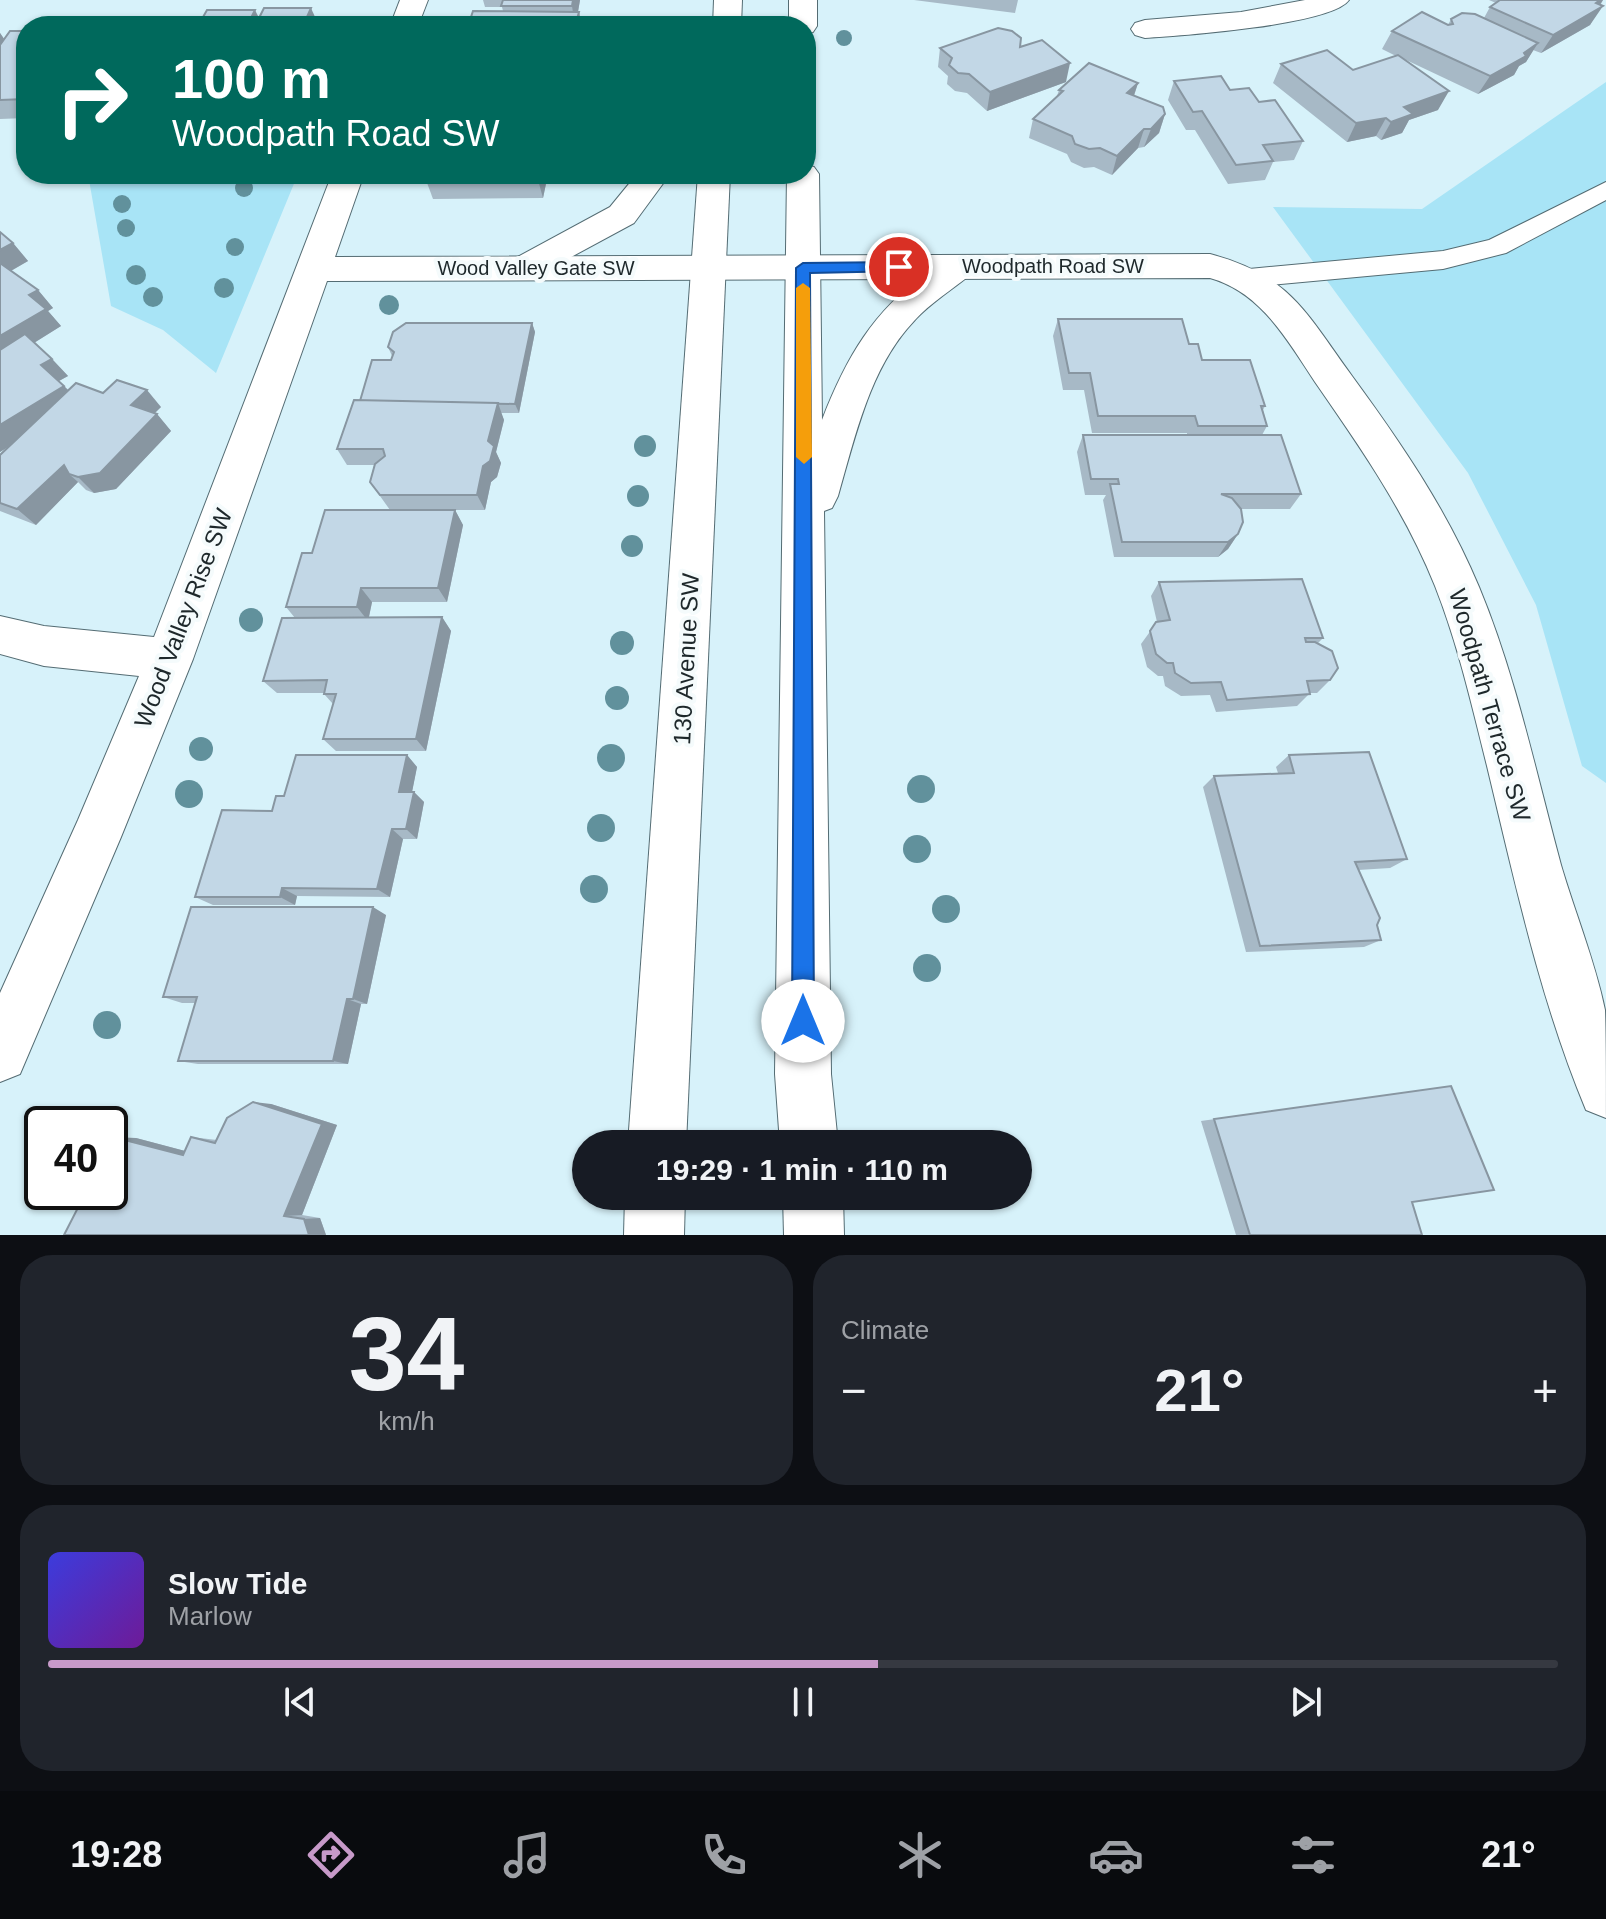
<!DOCTYPE html>
<meta charset="utf-8">
<style>
:root{--surface:#171b24;--page:#20242c;--text:#f1f3f6;--muted:#9ea1a6;--line:#363941;--accent:#c79ac9}
body{margin:0;font-family:Arial,sans-serif;background:var(--page);color:var(--text);height:100vh;display:flex;flex-direction:column;font-size:30px;white-space:nowrap}
*{box-sizing:border-box;margin:0}
p{font-size:26px;color:var(--muted)}
.icon{flex:none;width:44px;height:44px;fill:none;stroke:currentColor;stroke-width:2;stroke-linecap:round;stroke-linejoin:round}
.map{position:relative;height:1235px;overflow:hidden}
.side{display:flex;flex-direction:column;gap:20px;padding:20px;background:#0d0f14;flex:1}
.side>*{flex:none}
.hud{position:absolute;left:16px;top:16px;width:800px;height:168px;border-radius:32px;box-shadow:0 2px 6px #0004;background:#00695c;color:#fff;overflow:hidden}
.speed{position:absolute;left:24px;top:1106px;display:flex;gap:16px;font-size:40px;font-weight:700;text-align:center}
.speed>*{display:grid;place-content:center;width:104px;height:104px;border-radius:50%;background:var(--surface);box-shadow:0 2px 6px #0004;line-height:1}
.speed .limit{border:4px solid #111;border-radius:12px;background:#fff;color:#111}
.pin{position:absolute;display:grid;place-items:center;width:68px;height:68px;color:#fff;margin:-34px;border:4px solid #fff;border-radius:50%;box-shadow:0 2px 8px #0007}
.me{position:absolute;width:88px;margin:-44px;rotate:0deg;stroke-linejoin:round;filter:drop-shadow(0 0 6px #0008)}
.turn{display:flex;align-items:center;gap:28px;height:168px;padding:0 24px;font-size:36px}
.turn .icon{width:104px;height:104px;stroke-width:2.5}
.turn b{display:block;font-size:56px;line-height:68px}
.big{font-size:60px;font-weight:700;line-height:1.1}
.side .card{flex:1;display:flex;flex-direction:column;justify-content:center;gap:12px;min-width:0;padding:0 28px;border-radius:32px;background:var(--page)}
.side .dial{align-items:center;gap:0}
.dial b{font-size:104px;line-height:1}
.song{display:flex;align-items:center;gap:24px}
.cover{width:96px;height:96px;border-radius:12px;background:linear-gradient(135deg,hsl(240 70% 55%),hsl(280 70% 35%))}
.played{height:8px;border-radius:4px;background:linear-gradient(90deg,var(--accent) 55%,var(--line) 55%)}
.keys{display:flex;justify-content:space-around;direction:ltr}
.heat{display:flex;justify-content:space-between;align-items:center;font-size:44px;direction:ltr}
.side .tiles{flex:1;display:grid;gap:20px;grid-template-columns:1fr 1fr}
.card:last-child{grid-column:span 2}
.trip{position:absolute;left:572px;top:1130px;width:460px;height:80px;border-radius:40px;background:var(--surface);box-shadow:0 2px 6px #0004;font-weight:700;line-height:80px;text-align:center}
.tabs{display:flex;height:128px;justify-content:space-around;align-items:center;background:#090b0e;color:var(--muted)}
.tabs .icon{width:56px;height:56px}
.tabs .selected{color:var(--accent)}
.tabs b{font-size:36px;color:var(--text)}
.map>svg:first-child{display:block}
</style>
<div class="map">
<svg width="1606" height="1235" viewBox="0 0 1606 1235">
<rect width="100%" height="100%" fill="#d7f2fa"/>
<g fill="#a8e4f6">
<path d="M 1606,82 L 1606,783 L 1582,766 L 1536,605 L 1468,473 L 1273,207 L 1422,209 Z"/>
<path d="M 88,174 L 298,174 L 216,373 L 163,330 L 111,306 Z"/>
</g>
<g fill="none" stroke-linecap="round" stroke-linejoin="round">
<g stroke="#546c73" stroke-width="2">
<path id="lane" d="M 1606,182 L 1606,200 L 1506,253 L 1443,269 L 1249,287 L 1239,285 L 1235,278 L 1239,271 L 1249,269 L 1443,251 L 1489,240 Z"/>
</g>
<g stroke="#546c73" stroke-width="2">
<g id="street">
<path d="M 400,0 L 428,0 L 418,26 L 390,26 Z"/>
<path d="M 1305,0 L 1349,0 C 1332,25 1179,36 1145,38 L 1135,35 L 1131,29 L 1135,23 L 1145,20 L 1241,12 Z"/>
<path d="M 332,174 L 364,174 L 335,257 L 1210,254 C 1290,275 1306,313 1352,376 C 1401,443 1447,510 1479,587 C 1516,676 1536,773 1561,865 C 1575,913 1595,961 1605,1010 C 1606,1038 1606,1088 1606,1118 L 1586,1110 C 1540,1000 1515,882 1487,766 C 1472,706 1458,644 1435,586 C 1405,511 1360,447 1315,382 C 1288,341 1261,292 1210,278 L 327,281 L 193,659 L 121,837 L 20,1074 L 0,1082 L 0,993 L 78,820 L 139,676 L 44,666 L 0,654 L 0,616 L 44,626 L 154,637 Z"/>
</g>
</g>
<g stroke="#546c73" stroke-width="2">
<g id="secondary">
<path d="M 714,0 L 742,0 L 741,26 L 713,26 Z"/>
<path d="M 789,0 L 817,0 L 817,26 L 813,32 L 806,34 L 806,26 L 789,26 Z"/>
<path d="M 806,165 L 814,167 L 819,174 L 822,420 C 846,358 873,311 928,272 C 943,261 952,252 971,258 L 976,266 L 971,274 C 952,290 930,303 914,321 C 870,367 855,437 838,496 L 832,508 L 824,511 L 831,1074 L 838,1144 L 780,1144 L 775,1074 L 787,174 L 806,174 Z"/>
<path d="M 637,174 L 670,174 L 634,223 L 536,276 L 524,280 L 512,276 L 507,268 L 512,260 L 610,207 Z"/>
<path d="M 698,174 L 730,174 L 686,1144 L 628,1144 Z"/>
<path d="M 625,1196 L 685,1196 L 684,1235 L 624,1235 Z"/>
<path d="M 783,1196 L 843,1196 L 844,1235 L 784,1235 Z"/>
</g>
</g>
<use href="#lane" fill="#fff" fill-rule="evenodd"/>
<use href="#street" fill="#fff" fill-rule="evenodd"/>
<use href="#secondary" fill="#fff" fill-rule="evenodd"/>
</g>
<g fill="#61919c">
<circle cx="844" cy="38" r="8"/>
<circle cx="244" cy="188" r="9"/>
<circle cx="122" cy="204" r="9"/>
<circle cx="126" cy="228" r="9"/>
<circle cx="235" cy="247" r="9"/>
<circle cx="136" cy="275" r="10"/>
<circle cx="224" cy="288" r="10"/>
<circle cx="153" cy="297" r="10"/>
<circle cx="389" cy="305" r="10"/>
<circle cx="645" cy="446" r="11"/>
<circle cx="638" cy="496" r="11"/>
<circle cx="632" cy="546" r="11"/>
<circle cx="251" cy="620" r="12"/>
<circle cx="622" cy="643" r="12"/>
<circle cx="617" cy="698" r="12"/>
<circle cx="201" cy="749" r="12"/>
<circle cx="611" cy="758" r="14"/>
<circle cx="921" cy="789" r="14"/>
<circle cx="189" cy="794" r="14"/>
<circle cx="601" cy="828" r="14"/>
<circle cx="917" cy="849" r="14"/>
<circle cx="594" cy="889" r="14"/>
<circle cx="946" cy="909" r="14"/>
<circle cx="927" cy="968" r="14"/>
<circle cx="107" cy="1025" r="14"/>
</g>
<g fill="#a7b9c6">
<path d="M 483,0 L 580,0 L 578,12 L 503,11 L 502,7 L 485,7 Z"/>
<path d="M 914,0 L 1018,0 L 1015,13 Z"/>
<path d="M 1489,0 L 1603,0 L 1590,25 L 1541,53 L 1533,50 L 1526,62 L 1519,66 L 1514,75 L 1478,94 L 1404,59 L 1438,110 L 1409,120 L 1402,133 L 1381,140 L 1376,136 L 1347,142 L 1273,83 L 1281,64 L 1353,70 L 1396,56 L 1382,49 L 1392,31 L 1448,25 L 1451,19 L 1484,18 L 1490,7 L 1496,3 Z"/>
<path d="M 26,31 L 26,118 L 0,119 L 0,33 L 4,39 Z"/>
<path d="M 1020,47 L 1066,82 L 987,111 L 967,93 L 955,91 L 947,84 L 948,76 L 938,67 L 940,48 Z"/>
<path d="M 1174,81 L 1230,90 L 1259,102 L 1303,141 L 1294,160 L 1273,162 L 1265,180 L 1228,184 L 1195,130 L 1186,130 L 1168,100 Z"/>
<path d="M 1138,83 L 1134,96 L 1165,114 L 1159,133 L 1144,147 L 1138,148 L 1112,175 L 1094,167 L 1084,168 L 1071,162 L 1067,154 L 1029,138 L 1033,119 L 1057,96 L 1059,90 Z"/>
<path d="M 548,174 L 543,198 L 433,199 L 426,180 Z"/>
<path d="M 0,232 L 13,243 L 28,261 L 11,271 L 38,290 L 53,308 L 48,311 L 61,326 L 34,343 L 52,359 L 68,376 L 59,381 L 68,390 L 103,393 L 161,407 L 154,413 L 157,414 L 171,431 L 116,489 L 94,493 L 86,490 L 78,482 L 36,525 L 0,511 L 0,455 L 9,446 L 0,452 Z"/>
<path d="M 1058,319 L 1189,344 L 1202,360 L 1265,406 L 1263,410 L 1267,426 L 1262,435 L 1301,494 L 1290,509 L 1241,509 L 1238,534 L 1228,549 L 1218,557 L 1114,557 L 1103,500 L 1106,495 L 1085,495 L 1077,452 L 1083,435 L 1187,435 L 1187,433 L 1092,433 L 1084,390 L 1063,390 L 1053,336 Z"/>
<path d="M 532,323 L 535,332 L 519,413 L 501,413 L 504,420 L 496,452 L 501,463 L 497,477 L 491,482 L 485,510 L 455,510 L 463,525 L 447,602 L 372,602 L 369,617 L 442,617 L 451,631 L 426,751 L 336,751 L 323,739 L 333,704 L 324,694 L 324,693 L 277,693 L 263,681 L 295,618 L 286,607 L 312,553 L 390,510 L 370,482 L 374,465 L 347,465 L 337,449 L 360,401 L 391,360 L 392,356 L 388,347 Z"/>
<path d="M 1159,582 L 1323,638 L 1318,643 L 1330,680 L 1317,693 L 1310,693 L 1297,706 L 1216,712 L 1210,695 L 1181,696 L 1165,686 L 1163,676 L 1158,676 L 1147,667 L 1141,644 L 1157,622 L 1151,596 Z"/>
<path d="M 407,755 L 417,767 L 412,792 L 414,792 L 424,802 L 417,839 L 403,839 L 390,897 L 297,896 L 295,905 L 213,905 L 195,897 L 284,796 Z"/>
<path d="M 1289,755 L 1407,859 L 1390,868 L 1358,870 L 1381,940 L 1364,947 L 1246,952 L 1203,787 L 1214,776 L 1278,773 L 1276,767 Z"/>
<path d="M 386,915 L 367,1004 L 361,1004 L 348,1064 L 198,1064 L 178,1061 L 195,1003 L 182,1003 L 163,997 Z"/>
<path d="M 1451,1086 L 1412,1202 L 1422,1235 L 1236,1235 L 1201,1121 Z"/>
<path d="M 271,1104 L 337,1125 L 302,1215 L 320,1218 L 326,1235 L 64,1235 L 136,1138 L 185,1151 L 191,1137 L 217,1140 Z"/>
</g>
<g fill="#8896a1">
<path d="M 573,0 L 580,0 L 576,23 L 579,12 L 582,26 L 575,26 L 572,6 Z"/>
<path d="M 1600,0 L 1603,0 L 1596,10 L 1603,6 L 1590,25 L 1541,53 L 1553,35 Z"/>
<path d="M 311,8 L 319,26 L 303,26 Z"/>
<path d="M 255,10 L 263,26 L 247,26 Z"/>
<path d="M 0,33 L 13,52 L 0,70 Z"/>
<path d="M 1538,43 L 1526,62 L 1519,66 L 1514,75 L 1478,94 L 1490,76 Z"/>
<path d="M 1070,63 L 1066,82 L 987,111 L 990,92 Z"/>
<path d="M 1138,83 L 1132,101 L 1127,93 Z"/>
<path d="M 1449,91 L 1438,110 L 1409,120 L 1402,133 L 1381,140 L 1391,122 L 1404,107 Z"/>
<path d="M 1165,114 L 1159,133 L 1144,147 L 1151,129 Z"/>
<path d="M 1386,118 L 1376,136 L 1347,142 L 1356,123 Z"/>
<path d="M 1144,129 L 1138,148 L 1112,175 L 1117,156 Z"/>
<path d="M 540,174 L 548,174 L 543,198 L 538,180 Z"/>
<path d="M 13,243 L 28,261 L 0,277 L 0,250 Z"/>
<path d="M 38,290 L 53,308 L 48,311 L 61,326 L 0,364 L 0,336 L 29,295 Z"/>
<path d="M 532,323 L 535,332 L 519,413 L 515,404 Z"/>
<path d="M 52,359 L 68,376 L 57,382 L 41,365 Z"/>
<path d="M 64,386 L 80,402 L 0,452 L 0,425 Z"/>
<path d="M 147,390 L 161,407 L 146,422 L 131,405 Z"/>
<path d="M 498,403 L 504,420 L 496,452 L 501,463 L 497,477 L 491,482 L 485,510 L 477,495 L 488,441 Z"/>
<path d="M 157,414 L 171,431 L 116,489 L 94,493 L 78,477 Z"/>
<path d="M 64,465 L 69,474 L 78,482 L 36,525 L 17,509 Z"/>
<path d="M 455,510 L 463,525 L 447,602 L 438,588 Z"/>
<path d="M 1238,534 L 1228,549 L 1218,557 L 1228,542 Z"/>
<path d="M 361,588 L 372,602 L 368,621 L 357,607 Z"/>
<path d="M 442,617 L 451,631 L 426,751 L 416,739 Z"/>
<path d="M 407,755 L 417,767 L 410,802 L 399,792 Z"/>
<path d="M 414,792 L 424,802 L 417,839 L 406,829 Z"/>
<path d="M 392,829 L 403,839 L 390,897 L 377,889 Z"/>
<path d="M 282,888 L 297,896 L 295,905 L 280,897 Z"/>
<path d="M 373,907 L 386,915 L 367,1004 L 353,999 Z"/>
<path d="M 347,999 L 361,1004 L 348,1064 L 333,1061 Z"/>
<path d="M 253,1102 L 271,1104 L 337,1125 L 302,1215 L 284,1216 Z"/>
<path d="M 113,1137 L 136,1138 L 204,1156 L 183,1155 Z"/>
<path d="M 320,1218 L 326,1235 L 309,1235 L 304,1219 Z"/>
</g>
<g fill="#c2d7e6" stroke="#8896a1" stroke-width="2">
<path d="M 503,0 L 573,0 L 572,6 L 501,6 Z"/>
<path d="M 1500,0 L 1600,0 L 1596,3 L 1603,6 L 1553,35 L 1490,7 Z"/>
<path d="M 264,8 L 311,8 L 303,26 L 255,26 Z"/>
<path d="M 207,10 L 255,10 L 247,26 L 198,26 Z"/>
<path d="M 473,11 L 579,12 L 575,26 L 468,26 Z"/>
<path d="M 1422,12 L 1448,25 L 1453,24 L 1451,19 L 1462,13 L 1475,14 L 1538,43 L 1524,53 L 1526,56 L 1490,76 L 1392,31 Z"/>
<path d="M 137,20 L 181,20 L 178,26 L 134,26 Z"/>
<path d="M 998,28 L 1012,31 L 1021,38 L 1020,47 L 1042,40 L 1070,63 L 990,92 L 969,74 L 958,73 L 949,65 L 952,58 L 940,48 Z"/>
<path d="M 10,31 L 26,31 L 26,99 L 0,100 L 0,45 Z"/>
<path d="M 1327,50 L 1353,70 L 1398,55 L 1449,91 L 1404,107 L 1413,114 L 1391,122 L 1386,118 L 1356,123 L 1281,64 Z"/>
<path d="M 1089,63 L 1138,83 L 1127,93 L 1163,107 L 1165,114 L 1151,129 L 1144,129 L 1117,156 L 1100,148 L 1089,149 L 1075,144 L 1072,136 L 1033,119 L 1063,91 L 1059,90 Z"/>
<path d="M 1221,76 L 1230,90 L 1249,88 L 1259,102 L 1275,100 L 1303,141 L 1263,145 L 1273,161 L 1236,165 L 1202,111 L 1193,112 L 1174,81 Z"/>
<path d="M 428,174 L 540,174 L 538,180 L 426,180 Z"/>
<path d="M 0,232 L 13,243 L 0,250 Z"/>
<path d="M 0,263 L 38,290 L 29,295 L 46,309 L 0,336 Z"/>
<path d="M 1058,319 L 1182,319 L 1189,344 L 1198,344 L 1202,360 L 1250,360 L 1265,406 L 1261,406 L 1267,426 L 1198,426 L 1195,416 L 1098,416 L 1090,373 L 1069,373 Z"/>
<path d="M 406,323 L 532,323 L 515,404 L 360,401 L 372,360 L 391,360 L 394,352 L 388,347 L 393,332 Z"/>
<path d="M 25,334 L 52,359 L 41,365 L 64,386 L 0,425 L 0,350 Z"/>
<path d="M 117,380 L 147,390 L 131,405 L 157,414 L 100,473 L 78,477 L 69,474 L 64,465 L 17,509 L 0,503 L 0,455 L 76,383 L 103,393 Z"/>
<path d="M 354,400 L 498,403 L 488,441 L 494,446 L 490,461 L 483,466 L 477,495 L 380,495 L 370,482 L 375,464 L 385,456 L 383,449 L 337,449 Z"/>
<path d="M 1083,435 L 1281,435 L 1301,494 L 1221,494 L 1232,498 L 1241,509 L 1243,522 L 1238,534 L 1228,542 L 1122,542 L 1110,484 L 1119,484 L 1118,479 L 1091,479 Z"/>
<path d="M 325,510 L 455,510 L 438,588 L 361,588 L 357,607 L 286,607 L 302,553 L 312,553 Z"/>
<path d="M 1302,579 L 1323,638 L 1305,638 L 1306,642 L 1315,642 L 1332,651 L 1338,668 L 1330,680 L 1307,681 L 1310,694 L 1227,700 L 1221,682 L 1191,683 L 1175,673 L 1173,663 L 1167,663 L 1156,654 L 1150,631 L 1156,622 L 1170,620 L 1159,582 Z"/>
<path d="M 442,617 L 416,739 L 323,739 L 336,694 L 324,694 L 327,680 L 263,681 L 282,618 Z"/>
<path d="M 1369,752 L 1407,859 L 1355,862 L 1380,918 L 1377,925 L 1381,940 L 1260,946 L 1214,776 L 1294,773 L 1289,755 Z"/>
<path d="M 296,755 L 407,755 L 399,792 L 414,792 L 406,829 L 392,829 L 377,889 L 282,888 L 280,897 L 195,897 L 222,810 L 272,811 L 276,796 L 284,796 Z"/>
<path d="M 191,907 L 373,907 L 353,999 L 347,999 L 333,1061 L 178,1061 L 197,997 L 163,997 Z"/>
<path d="M 1451,1086 L 1494,1190 L 1412,1202 L 1422,1235 L 1250,1235 L 1214,1119 Z"/>
<path d="M 253,1102 L 322,1124 L 284,1216 L 304,1219 L 309,1235 L 64,1235 L 86,1192 L 110,1192 L 110,1144 L 113,1137 L 183,1155 L 191,1137 L 215,1143 L 227,1118 Z"/>
</g>
<path fill="#1a73e8" stroke="#114b97" stroke-width="2" d="M 899,262 L 906,267 L 904,271 L 810,273 L 814,1021 L 811,1029 L 803,1032 L 795,1029 L 792,1021 L 796,268 L 803,263 Z"/>
<path fill="#f59e0b" d="M 803,283 L 810,288 L 812,457 L 804,464 L 796,457 L 796,288 Z"/>
<g text-anchor="middle" dominant-baseline="central" stroke-width="8" stroke-linejoin="round" paint-order="stroke">
<g font-size="20" fill="#1e282b" stroke="#f5fbfc">
<text x="1053" y="266">Woodpath Road SW</text>
<text x="536" y="268">Wood Valley Gate SW</text>
</g>
<g font-size="24" fill="#1e282b" stroke="#f5fbfc">
<text transform="translate(183 618) rotate(-69)">Wood Valley Rise SW</text>
<text transform="translate(686 659) rotate(-87)">130 Avenue SW</text>
<text transform="translate(1490 705) rotate(74)">Woodpath Terrace SW</text>
</g>
</g>
</svg>
<div class="speed"><div class="limit">40</div></div>
<div class="pin" style="left:899px;top:267px;background:#d93025"><svg class="icon" aria-label="arrive" viewBox="0 0 24 24"><path d="M6 21V4h12l-3 4 3 4H6"/></svg></div>
<svg class="me" style="left:803px;top:1021px" viewBox="-20 -20 40 40"><circle r="19" fill="#fff"/><path d="M0-13L10 11 0 6-10 11z" fill="#1a73e8"/></svg>
<div class="trip">19:29 · 1 min · 110 m</div>
<div class="hud">
<div class="turn"><svg class="icon" aria-label="right" viewBox="0 0 24 24"><path d="M7 20v-9h11M14 6l5 5-5 5"/></svg><div><b>100 m</b>Woodpath Road SW</div></div>
</div>
</div>
<section class="side">
<div class="tiles">
<div class="card dial"><b>34</b><p>km/h</p></div>
<div class="card"><p>Climate</p>
<div class="heat"><a>−</a><b class="big">21°</b><a>+</a></div>
</div>
<div class="card">
<div class="song"><i class="cover"></i><div><b>Slow Tide</b><p>Marlow</p></div></div>
<div class="played"></div>
<div class="keys"><svg class="icon" aria-label="previous" viewBox="0 0 24 24"><path d="M18 5L8 12l10 7zM5 5v14"/></svg><svg class="icon" aria-label="pause" viewBox="0 0 24 24"><path d="M8 5v14M16 5v14"/></svg><svg class="icon" aria-label="next" viewBox="0 0 24 24"><path d="M6 5l10 7-10 7zM19 5v14"/></svg></div>
</div>
</div>
</section>
<nav class="tabs">
<b>19:28</b>
<svg class="icon selected" aria-label="directions" viewBox="0 0 24 24"><path d="M12 3l9 9-9 9-9-9zM9 14v-3h6M13 9l2 2-2 2"/></svg>
<svg class="icon" aria-label="music" viewBox="0 0 24 24"><path d="M9 18V5l10-2v13"/><circle cx="6" cy="18" r="3"/><circle cx="16" cy="16" r="3"/></svg>
<svg class="icon" aria-label="phone" viewBox="0 0 24 24"><path d="M5 4h4l2 5-3 2q2 4 5 5l2-3 5 2v4C11 20 4 13 5 4z"/></svg>
<svg class="icon" aria-label="climate" viewBox="0 0 24 24"><path d="M12 3v18M4 7l16 10M4 17L20 7"/></svg>
<svg class="icon" aria-label="car" viewBox="0 0 24 24"><path d="M5 17H2v-5l4-1 3-4h7l3 4 3 1v5h-3M9 17h6M6 11h13"/><circle cx="7" cy="17" r="2"/><circle cx="17" cy="17" r="2"/></svg>
<svg class="icon" aria-label="filters" viewBox="0 0 24 24"><path d="M4 7h16M4 17h16"/><circle cx="9" cy="7" r="2"/><circle cx="15" cy="17" r="2"/></svg>
<b>21°</b>
</nav>
